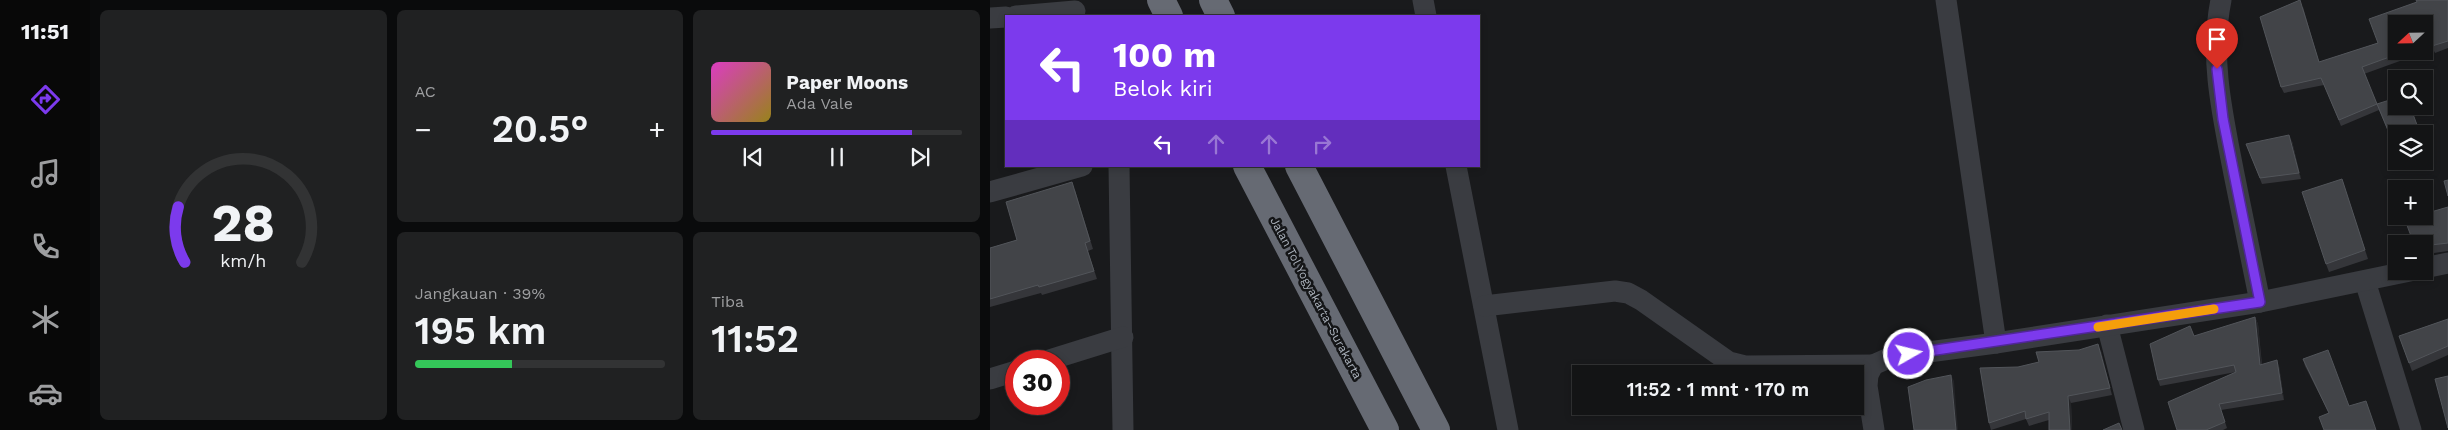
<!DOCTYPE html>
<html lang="id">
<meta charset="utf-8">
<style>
:root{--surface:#131415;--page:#202122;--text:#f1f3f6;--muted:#9d9ea0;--line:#323334;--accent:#7c3aed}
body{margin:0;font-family:"Work Sans",sans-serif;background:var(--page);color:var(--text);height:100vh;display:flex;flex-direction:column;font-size:19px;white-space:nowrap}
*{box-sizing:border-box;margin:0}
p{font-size:16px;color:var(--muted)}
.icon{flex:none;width:28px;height:28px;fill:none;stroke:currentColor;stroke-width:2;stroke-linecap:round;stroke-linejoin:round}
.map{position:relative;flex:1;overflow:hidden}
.panel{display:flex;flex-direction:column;gap:10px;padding:10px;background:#0a0b0c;width:900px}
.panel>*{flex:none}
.hud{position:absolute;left:15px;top:15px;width:475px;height:152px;border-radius:0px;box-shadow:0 2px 8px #0003,0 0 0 1px var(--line);background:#7c3aed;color:#fff;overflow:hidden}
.needle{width:32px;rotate:248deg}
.controls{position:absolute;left:1398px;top:15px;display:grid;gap:10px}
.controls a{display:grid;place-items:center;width:45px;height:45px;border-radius:0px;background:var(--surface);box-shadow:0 2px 8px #0003,0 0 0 1px var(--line);font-size:25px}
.speed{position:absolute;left:15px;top:350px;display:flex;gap:10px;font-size:25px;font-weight:700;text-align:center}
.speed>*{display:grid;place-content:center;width:65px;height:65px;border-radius:50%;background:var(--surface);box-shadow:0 2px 8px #0003,0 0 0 1px var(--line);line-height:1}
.speed .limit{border:8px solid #d22;background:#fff;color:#111}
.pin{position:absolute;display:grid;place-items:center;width:42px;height:42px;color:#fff;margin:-51px -21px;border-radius:50% 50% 50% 0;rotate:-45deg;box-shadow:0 0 5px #0007}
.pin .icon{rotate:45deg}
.me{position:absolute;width:55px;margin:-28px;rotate:82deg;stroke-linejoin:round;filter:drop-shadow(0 0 4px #0008)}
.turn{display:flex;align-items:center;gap:18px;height:105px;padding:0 25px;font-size:22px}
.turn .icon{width:65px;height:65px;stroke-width:2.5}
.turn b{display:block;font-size:35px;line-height:42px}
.lanes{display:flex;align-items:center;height:48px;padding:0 25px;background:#0003;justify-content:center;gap:25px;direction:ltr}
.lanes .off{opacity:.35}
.big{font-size:38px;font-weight:600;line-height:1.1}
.panel .card{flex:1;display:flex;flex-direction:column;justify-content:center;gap:8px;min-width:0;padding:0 18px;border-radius:8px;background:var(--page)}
.panel .dial{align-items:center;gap:0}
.dial svg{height:130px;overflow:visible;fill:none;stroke:var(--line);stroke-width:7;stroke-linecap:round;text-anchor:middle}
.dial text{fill:var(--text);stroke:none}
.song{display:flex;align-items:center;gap:15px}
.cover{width:60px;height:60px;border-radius:8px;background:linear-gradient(135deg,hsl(310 70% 55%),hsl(50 70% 35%))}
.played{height:5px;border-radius:2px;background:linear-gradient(90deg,var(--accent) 80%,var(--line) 80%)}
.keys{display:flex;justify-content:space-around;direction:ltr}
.heat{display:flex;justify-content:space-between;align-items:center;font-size:28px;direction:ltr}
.charge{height:8px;border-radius:4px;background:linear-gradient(90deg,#34c759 39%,var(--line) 0)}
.panel .tiles{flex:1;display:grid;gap:10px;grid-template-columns:repeat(3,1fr)}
.card:first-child{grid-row:span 2}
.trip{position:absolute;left:582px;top:365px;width:292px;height:50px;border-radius:0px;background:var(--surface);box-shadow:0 2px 8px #0003,0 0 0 1px var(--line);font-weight:600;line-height:50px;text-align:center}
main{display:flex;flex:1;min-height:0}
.menu{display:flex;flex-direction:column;width:90px;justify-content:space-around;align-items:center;background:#080808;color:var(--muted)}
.menu .icon{width:35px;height:35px}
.menu .on{color:var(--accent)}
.menu b{font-size:22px;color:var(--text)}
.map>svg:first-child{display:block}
</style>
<main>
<nav class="menu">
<b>11:51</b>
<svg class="icon on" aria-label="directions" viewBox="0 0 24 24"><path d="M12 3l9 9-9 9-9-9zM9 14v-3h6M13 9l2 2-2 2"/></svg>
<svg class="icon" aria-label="music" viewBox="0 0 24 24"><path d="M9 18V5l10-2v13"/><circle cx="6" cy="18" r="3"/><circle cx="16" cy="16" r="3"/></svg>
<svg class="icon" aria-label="phone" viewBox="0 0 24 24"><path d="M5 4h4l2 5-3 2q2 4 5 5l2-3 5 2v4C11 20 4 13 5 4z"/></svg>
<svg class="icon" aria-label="climate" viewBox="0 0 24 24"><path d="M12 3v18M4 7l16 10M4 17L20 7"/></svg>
<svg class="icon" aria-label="car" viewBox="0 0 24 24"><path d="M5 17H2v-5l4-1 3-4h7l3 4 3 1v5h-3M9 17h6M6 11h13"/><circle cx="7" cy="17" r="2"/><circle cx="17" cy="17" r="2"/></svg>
</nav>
<section class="panel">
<div class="tiles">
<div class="card dial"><svg viewBox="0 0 100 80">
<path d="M14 69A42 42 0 1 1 86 69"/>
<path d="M14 69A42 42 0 0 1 10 35" stroke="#7c3aed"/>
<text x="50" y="56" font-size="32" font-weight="700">28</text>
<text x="50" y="72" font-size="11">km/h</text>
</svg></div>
<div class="card"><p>AC</p>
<div class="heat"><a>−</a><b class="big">20.5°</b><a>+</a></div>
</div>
<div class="card">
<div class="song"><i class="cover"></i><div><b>Paper Moons</b><p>Ada Vale</p></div></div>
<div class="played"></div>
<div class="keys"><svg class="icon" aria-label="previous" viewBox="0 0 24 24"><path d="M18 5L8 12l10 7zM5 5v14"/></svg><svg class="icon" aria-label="pause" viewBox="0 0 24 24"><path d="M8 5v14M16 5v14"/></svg><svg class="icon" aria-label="next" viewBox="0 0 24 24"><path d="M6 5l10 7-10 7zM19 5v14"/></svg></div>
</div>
<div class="card"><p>Jangkauan · 39%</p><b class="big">195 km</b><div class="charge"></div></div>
<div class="card"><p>Tiba</p><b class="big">11:52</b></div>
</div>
</section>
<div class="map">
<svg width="1458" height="430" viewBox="0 0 1458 430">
<rect width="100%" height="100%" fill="#191a1c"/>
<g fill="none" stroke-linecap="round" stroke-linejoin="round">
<g stroke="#3a3c41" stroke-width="21">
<path d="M 433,0 L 436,16"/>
<path d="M 956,0 L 1006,343"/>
<path d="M 1231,0 C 1219,58 1233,117 1244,174 C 1253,217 1261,259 1270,302"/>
<path d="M 26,16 L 85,11"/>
<path d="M 0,18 L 16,17"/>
<path d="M 129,166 L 133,430"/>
<path d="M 466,166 L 518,430"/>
<path d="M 0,192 L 92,166"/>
<path d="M 1434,268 L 1458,263"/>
<path d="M 1375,281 L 1421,430"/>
<path d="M 494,306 L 625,291 L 638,293 L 651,300 L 739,362 L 755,366 L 883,365"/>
<path d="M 1117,325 L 1144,430"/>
<path d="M 56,361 L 133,337"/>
<path d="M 0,379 L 26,371"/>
<path d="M 884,430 L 877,386 L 878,375 L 883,365 L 901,357 L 1006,343 L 1270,302 L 1420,271"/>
</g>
<g stroke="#666a73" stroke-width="28">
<path d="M 171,0 L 179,16"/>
<path d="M 223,0 L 231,16"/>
<path d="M 257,166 L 395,430"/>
<path d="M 309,166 L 446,430"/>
</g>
</g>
<g fill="#35363a" fill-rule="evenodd">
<path d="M 1458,0 L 1458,48 L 1445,53 L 1443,49 L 1374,74 L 1387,104 L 1420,106 L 1430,132 L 1424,134 L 1406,134 L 1406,140 L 1402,141 L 1389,110 L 1351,126 L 1334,85 L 1294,93 L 1291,87 L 1313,7 L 1329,62 L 1388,43 ZM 1434,24 L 1434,51 L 1406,51 Z"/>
<path d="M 1302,141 L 1311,179 L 1272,184 L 1256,144 Z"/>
<path d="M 1352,179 L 1378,259 L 1339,272 L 1336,264 Z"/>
<path d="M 85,190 L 103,249 L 98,251 L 107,279 L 52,295 L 51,293 L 0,307 L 0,248 L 27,240 Z"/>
<path d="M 1458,207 L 1458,251 L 1444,253 L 1443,250 L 1434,253 L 1434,244 Z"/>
<path d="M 1265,317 L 1268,324 L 1272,365 L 1289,366 L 1294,400 L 1231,410 L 1237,428 L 1233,430 L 1187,430 L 1246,372 L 1170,386 L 1168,380 Z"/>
<path d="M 1458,319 L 1458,355 L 1422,371 L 1409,336 Z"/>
<path d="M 1111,351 L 1122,395 L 1081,403 L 1082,430 L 1059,430 L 1059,420 L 1039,426 L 1036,419 L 1001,430 L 999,423 L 1028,367 L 1049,362 Z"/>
<path d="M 1313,359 L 1359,406 L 1339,413 L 1315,366 Z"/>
</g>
<g fill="#242528">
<path d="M 1299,135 L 1302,141 L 1311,179 L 1309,173 Z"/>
<path d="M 1265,317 L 1268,324 L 1272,372 L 1270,365 Z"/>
<path d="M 1108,344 L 1111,351 L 1122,395 L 1120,388 Z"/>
<path d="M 1287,360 L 1289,366 L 1294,400 L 1292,393 Z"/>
<path d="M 961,375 L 964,381 L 968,430 L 966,430 Z"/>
<path d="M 1078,396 L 1081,403 L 1082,430 L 1080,430 Z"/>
</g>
<g fill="#424448" stroke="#52555a">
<path d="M 1310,0 L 1329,62 L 1388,43 L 1379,19 L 1427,2 L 1426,0 L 1458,0 L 1458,41 L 1442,46 L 1441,42 L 1434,45 L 1434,24 L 1406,24 L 1406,51 L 1416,51 L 1372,67 L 1387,104 L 1349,120 L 1331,78 L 1291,87 L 1270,17 Z"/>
<path d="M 1406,98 L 1406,106 L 1420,106 L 1427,125 L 1400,135 L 1387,104 Z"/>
<path d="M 1299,135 L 1309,173 L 1270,178 L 1256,144 Z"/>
<path d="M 1352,179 L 1375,250 L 1336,264 L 1312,192 Z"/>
<path d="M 1458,180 L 1458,196 L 1454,181 Z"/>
<path d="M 82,182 L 100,241 L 95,243 L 104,271 L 49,287 L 48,285 L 0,299 L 0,248 L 27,240 L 16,202 Z"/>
<path d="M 1458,207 L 1458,243 L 1441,245 L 1440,242 L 1434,245 L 1434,244 L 1424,244 L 1415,220 L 1427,216 L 1434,216 L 1434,214 Z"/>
<path d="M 1265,317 L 1270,365 L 1287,360 L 1292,393 L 1229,404 L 1235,422 L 1216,430 L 1187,430 L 1178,402 L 1246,372 L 1244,365 L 1168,380 L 1160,344 L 1200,326 L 1204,336 Z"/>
<path d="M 1458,319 L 1458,346 L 1419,363 L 1409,336 Z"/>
<path d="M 1108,344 L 1120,388 L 1078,396 L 1080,430 L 1059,430 L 1059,412 L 1036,419 L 1035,411 L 999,423 L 990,368 L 1028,367 L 1049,362 L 1046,352 L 1089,350 Z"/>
<path d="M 1338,350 L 1359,406 L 1376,401 L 1386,430 L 1334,430 L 1329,417 L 1339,413 L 1313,359 Z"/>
<path d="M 961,375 L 966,430 L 924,430 L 918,387 L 936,380 Z"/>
<path d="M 1458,376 L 1458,428 L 1445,379 Z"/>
<path d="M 1129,423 L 1132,430 L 1113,430 Z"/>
</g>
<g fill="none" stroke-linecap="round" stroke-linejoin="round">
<g stroke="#51269a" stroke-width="12">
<path id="route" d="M 919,354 L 1270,302 L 1233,119 L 1227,69"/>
</g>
<use href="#route" stroke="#7c3aed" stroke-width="9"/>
<path stroke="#f59e0b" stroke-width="9" d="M 1108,327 L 1224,309"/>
</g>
<g text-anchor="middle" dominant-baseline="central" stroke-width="5" stroke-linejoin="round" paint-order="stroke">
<g font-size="12" fill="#abb2bc" stroke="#141517">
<text transform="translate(326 298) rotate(62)">Jalan Tol Yogyakarta–Surakarta</text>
</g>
</g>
</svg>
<div class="controls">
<a><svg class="needle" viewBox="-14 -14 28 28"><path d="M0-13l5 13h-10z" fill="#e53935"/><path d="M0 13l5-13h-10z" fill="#9d9ea0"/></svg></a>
<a><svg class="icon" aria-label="search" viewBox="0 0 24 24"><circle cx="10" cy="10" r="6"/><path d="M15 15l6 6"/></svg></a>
<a><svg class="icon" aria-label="layers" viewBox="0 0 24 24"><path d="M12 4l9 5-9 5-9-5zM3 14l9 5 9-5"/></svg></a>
<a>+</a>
<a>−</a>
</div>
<div class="speed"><div class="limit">30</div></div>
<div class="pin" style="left:1227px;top:69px;background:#d93025"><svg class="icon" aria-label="arrive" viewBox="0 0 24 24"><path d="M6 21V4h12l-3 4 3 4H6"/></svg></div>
<svg class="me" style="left:919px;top:354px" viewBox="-20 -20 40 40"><circle r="17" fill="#7c3aed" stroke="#fff" stroke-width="3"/><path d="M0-11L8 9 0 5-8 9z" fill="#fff"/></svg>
<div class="trip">11:52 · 1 mnt · 170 m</div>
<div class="hud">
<div class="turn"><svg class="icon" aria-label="left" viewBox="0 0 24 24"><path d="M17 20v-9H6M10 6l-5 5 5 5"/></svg><div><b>100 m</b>Belok kiri</div></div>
<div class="lanes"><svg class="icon" aria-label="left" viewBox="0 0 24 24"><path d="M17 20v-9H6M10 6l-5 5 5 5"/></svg><svg class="icon off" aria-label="ahead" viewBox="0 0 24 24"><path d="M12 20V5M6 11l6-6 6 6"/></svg><svg class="icon off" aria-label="ahead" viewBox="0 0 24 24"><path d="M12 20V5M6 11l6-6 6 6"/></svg><svg class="icon off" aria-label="right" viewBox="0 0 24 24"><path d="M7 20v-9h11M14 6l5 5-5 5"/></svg></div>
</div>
</div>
</main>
